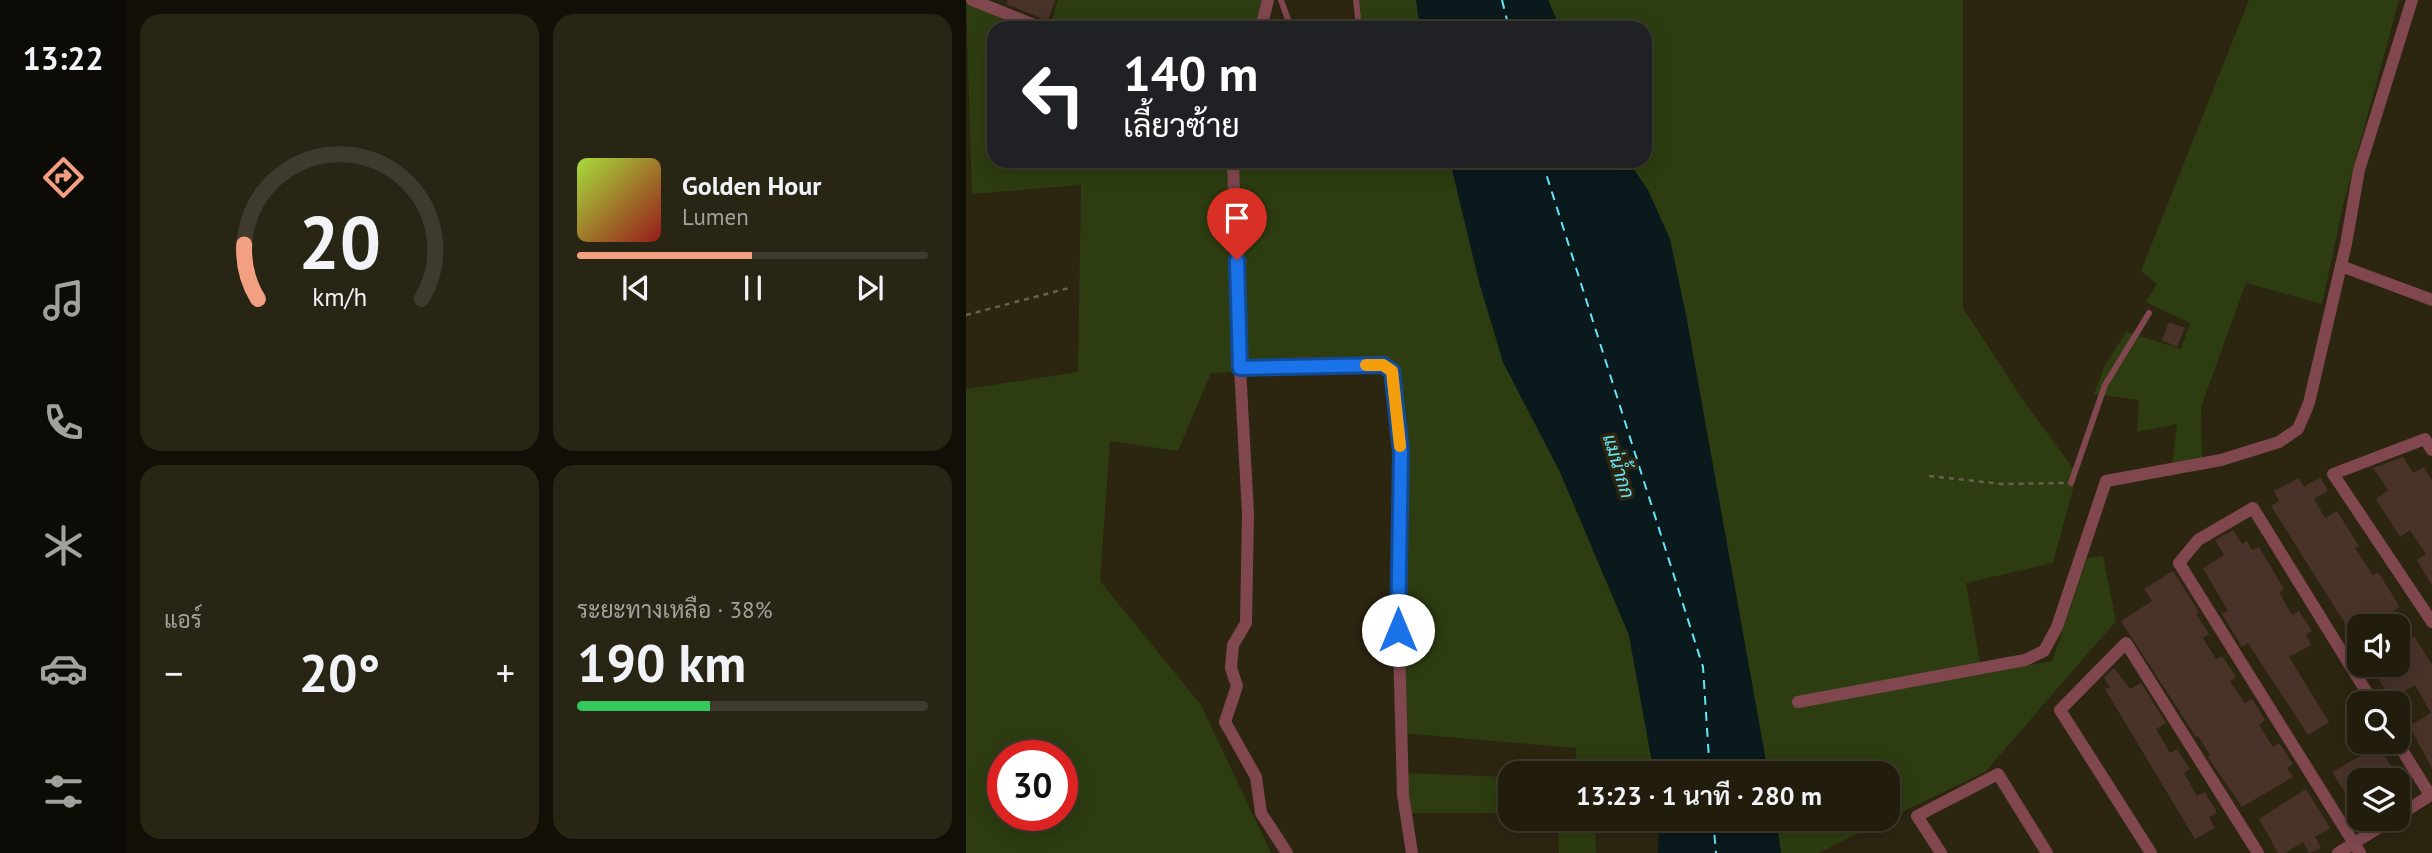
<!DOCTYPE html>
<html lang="th">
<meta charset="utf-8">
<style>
:root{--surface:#211c0c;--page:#292515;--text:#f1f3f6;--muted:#a2a19d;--line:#3e3a2d;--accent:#f39f82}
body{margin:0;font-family:"PT Sans",Sarabun,sans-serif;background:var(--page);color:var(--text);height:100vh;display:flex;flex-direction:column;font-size:26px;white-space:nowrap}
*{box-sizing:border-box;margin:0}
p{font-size:23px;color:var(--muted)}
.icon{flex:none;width:38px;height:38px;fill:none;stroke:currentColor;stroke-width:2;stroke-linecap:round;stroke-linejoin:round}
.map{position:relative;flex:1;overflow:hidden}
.details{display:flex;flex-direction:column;gap:14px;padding:14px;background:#120f07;width:840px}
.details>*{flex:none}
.hud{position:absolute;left:21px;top:21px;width:665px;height:147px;border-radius:21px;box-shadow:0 4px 18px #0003,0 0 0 2px var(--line);background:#202124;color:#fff;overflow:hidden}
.fabs{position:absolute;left:1381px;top:614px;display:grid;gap:14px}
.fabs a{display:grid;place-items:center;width:63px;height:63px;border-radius:14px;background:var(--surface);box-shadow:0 4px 18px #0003,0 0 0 2px var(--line);font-size:35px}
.speed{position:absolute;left:21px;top:740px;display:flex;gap:14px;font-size:35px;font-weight:700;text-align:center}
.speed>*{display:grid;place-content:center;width:91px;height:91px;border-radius:50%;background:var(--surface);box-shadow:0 4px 18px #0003,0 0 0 2px var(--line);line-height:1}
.speed .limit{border:10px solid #d22;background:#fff;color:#111}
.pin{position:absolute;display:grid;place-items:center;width:60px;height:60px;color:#fff;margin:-72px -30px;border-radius:50% 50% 50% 0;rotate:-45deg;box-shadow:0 0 7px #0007}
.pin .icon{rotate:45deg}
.me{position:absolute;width:77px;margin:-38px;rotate:0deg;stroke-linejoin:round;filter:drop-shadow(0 0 5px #0008)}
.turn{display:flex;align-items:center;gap:24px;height:147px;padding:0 21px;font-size:32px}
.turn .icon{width:91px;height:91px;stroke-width:2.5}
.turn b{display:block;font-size:49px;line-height:60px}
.big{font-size:52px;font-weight:600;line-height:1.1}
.details .tile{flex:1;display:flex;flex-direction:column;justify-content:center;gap:10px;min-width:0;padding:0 24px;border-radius:21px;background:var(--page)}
.details .dial{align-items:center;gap:0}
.dial svg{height:182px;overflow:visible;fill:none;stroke:var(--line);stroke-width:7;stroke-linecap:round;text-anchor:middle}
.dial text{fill:var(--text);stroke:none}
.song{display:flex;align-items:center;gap:21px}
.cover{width:84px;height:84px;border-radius:10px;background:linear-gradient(135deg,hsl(80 70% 55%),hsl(0 70% 35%))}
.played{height:7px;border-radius:4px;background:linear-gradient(90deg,var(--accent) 50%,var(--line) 50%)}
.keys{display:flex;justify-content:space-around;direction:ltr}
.heat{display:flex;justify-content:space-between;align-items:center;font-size:38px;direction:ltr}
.charge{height:10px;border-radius:5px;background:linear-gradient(90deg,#34c759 38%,var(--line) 0)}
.details .tiles{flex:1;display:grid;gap:14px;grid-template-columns:repeat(2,1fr)}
.trip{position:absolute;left:532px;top:761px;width:402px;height:70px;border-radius:21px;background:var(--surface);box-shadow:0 4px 18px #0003,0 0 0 2px var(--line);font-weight:600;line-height:70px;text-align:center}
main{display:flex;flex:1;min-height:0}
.tabs{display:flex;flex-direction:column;width:126px;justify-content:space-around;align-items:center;background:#0d0b05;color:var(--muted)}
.tabs .icon{width:49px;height:49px}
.tabs .on{color:var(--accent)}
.tabs b{font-size:32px;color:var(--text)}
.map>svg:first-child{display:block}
</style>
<main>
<nav class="tabs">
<b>13:22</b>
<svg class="icon on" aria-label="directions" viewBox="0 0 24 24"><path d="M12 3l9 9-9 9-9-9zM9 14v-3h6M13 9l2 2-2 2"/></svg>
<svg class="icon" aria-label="music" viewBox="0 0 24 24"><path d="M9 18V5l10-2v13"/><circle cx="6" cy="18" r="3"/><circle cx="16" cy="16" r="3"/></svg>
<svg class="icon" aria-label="phone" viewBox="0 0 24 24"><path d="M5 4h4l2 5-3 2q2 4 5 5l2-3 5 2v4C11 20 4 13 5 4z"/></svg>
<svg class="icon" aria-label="climate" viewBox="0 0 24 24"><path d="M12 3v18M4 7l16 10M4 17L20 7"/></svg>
<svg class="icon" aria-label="car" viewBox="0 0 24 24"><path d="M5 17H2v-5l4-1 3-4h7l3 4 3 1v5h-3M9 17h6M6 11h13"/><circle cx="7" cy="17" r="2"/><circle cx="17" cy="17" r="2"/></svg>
<svg class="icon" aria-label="filters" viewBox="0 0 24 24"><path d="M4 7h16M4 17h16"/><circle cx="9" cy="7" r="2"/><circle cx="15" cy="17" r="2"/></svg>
</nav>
<section class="details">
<div class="tiles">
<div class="tile dial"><svg viewBox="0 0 100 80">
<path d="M14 69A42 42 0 1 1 86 69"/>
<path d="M14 69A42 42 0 0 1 8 45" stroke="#f39f82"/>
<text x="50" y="56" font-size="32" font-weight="700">20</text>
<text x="50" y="72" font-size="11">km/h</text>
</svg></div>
<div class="tile">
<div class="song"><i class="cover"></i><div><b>Golden Hour</b><p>Lumen</p></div></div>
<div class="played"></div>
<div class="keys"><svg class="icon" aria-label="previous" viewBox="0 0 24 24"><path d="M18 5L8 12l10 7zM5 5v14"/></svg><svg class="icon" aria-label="pause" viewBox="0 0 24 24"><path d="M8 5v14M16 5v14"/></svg><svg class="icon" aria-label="next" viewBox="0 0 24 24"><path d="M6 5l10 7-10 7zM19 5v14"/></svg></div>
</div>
<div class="tile"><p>แอร์</p>
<div class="heat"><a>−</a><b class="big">20°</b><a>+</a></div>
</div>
<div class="tile"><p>ระยะทางเหลือ · 38%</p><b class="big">190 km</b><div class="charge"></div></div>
</div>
</section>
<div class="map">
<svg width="1466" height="853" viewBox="0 0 1466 853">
<rect width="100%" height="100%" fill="#2c2510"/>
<g fill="#2d3d11" fill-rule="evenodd">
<path d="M 0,0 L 6,0 L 76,28 L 28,28 L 28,161 L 484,161 L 537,362 L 594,472 L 663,635 L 688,773 L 609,773 L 610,748 L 435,733 L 426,371 L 431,365 L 245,373 L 212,451 L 144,441 L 134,581 L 235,705 L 305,853 L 0,853 L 0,389 L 112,372 L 115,185 L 6,194 ZM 37,756 L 96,756 L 96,816 L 37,816 Z"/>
<path d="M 92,0 L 302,0 L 295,28 L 84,28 Z"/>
<path d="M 390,0 L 450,0 L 454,28 L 393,28 Z"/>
<path d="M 582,0 L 997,0 L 997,308 L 1055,397 L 1111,474 L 1087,563 L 1000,583 L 1016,674 L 1086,661 L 1121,558 L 1137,556 L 1150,621 L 1019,772 L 922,819 L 922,774 L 802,773 L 720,315 L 682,190 L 662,161 L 679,161 L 679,28 L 594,28 Z"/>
<path d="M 1283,0 L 1433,0 L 1378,202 L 1356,304 L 1280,283 L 1235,407 L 1236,463 L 1206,465 L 1211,424 L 1171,432 L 1173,400 L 1128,394 L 1139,365 L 1160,332 L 1215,349 L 1224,323 L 1180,302 L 1191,284 L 1175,271 Z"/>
<path d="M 436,773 L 544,777 L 544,813 L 440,813 Z"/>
<path d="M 592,819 L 629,819 L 630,853 L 593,853 Z"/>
<path d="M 810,819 L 922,819 L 852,853 L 815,853 Z"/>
</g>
<g fill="#09191c">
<path d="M 450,0 L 582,0 L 594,28 L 454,28 Z"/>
<path d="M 484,161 L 662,161 L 682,190 L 704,239 L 720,315 L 802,773 L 688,773 L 663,635 L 594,472 L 537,362 L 513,282 Z"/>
<path d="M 693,819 L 810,819 L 815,853 L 692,853 Z"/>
</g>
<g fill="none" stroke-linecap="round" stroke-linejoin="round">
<g stroke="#67e5f8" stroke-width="2" stroke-dasharray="9 7" stroke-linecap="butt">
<path d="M 536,0 L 543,28"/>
<path d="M 576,161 L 737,667 L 744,774"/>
<path d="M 747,819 L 750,853"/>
</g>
</g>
<g fill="#493329">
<path d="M 42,0 L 89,0 L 82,21 L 40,4 Z"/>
<path d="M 1203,322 L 1219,328 L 1211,347 L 1196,340 Z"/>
<path d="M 1437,457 L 1447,473 L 1458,467 L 1466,480 L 1466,586 L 1451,560 L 1460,554 L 1444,530 L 1434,537 L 1410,499 L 1422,490 L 1407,468 Z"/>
<path d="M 1354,477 L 1362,491 L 1348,499 L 1359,518 L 1371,511 L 1393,546 L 1389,548 L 1407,575 L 1412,572 L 1434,607 L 1419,616 L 1426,626 L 1412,626 L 1410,622 L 1403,626 L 1393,626 L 1393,646 L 1305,506 L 1313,501 L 1308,491 L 1333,478 L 1338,487 Z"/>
<path d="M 1267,530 L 1276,544 L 1281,541 L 1286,550 L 1293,547 L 1318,589 L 1313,592 L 1326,615 L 1333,611 L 1346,631 L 1340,635 L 1345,645 L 1323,657 L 1363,722 L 1342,735 L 1282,643 L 1276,647 L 1256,614 L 1262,611 L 1237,568 L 1258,555 L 1249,540 Z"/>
<path d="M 1207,571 L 1233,612 L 1230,614 L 1243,634 L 1237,638 L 1250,659 L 1256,656 L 1270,677 L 1264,681 L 1279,703 L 1286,699 L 1292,708 L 1299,720 L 1293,725 L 1307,747 L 1313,743 L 1327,764 L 1321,768 L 1327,777 L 1276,807 L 1241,756 L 1244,755 L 1232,736 L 1230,737 L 1155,621 L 1186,601 L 1178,589 Z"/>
<path d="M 1448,636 L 1466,665 L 1466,768 L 1443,726 L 1465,713 L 1449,685 L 1425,699 L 1404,665 L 1432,665 L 1432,647 Z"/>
<path d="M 1148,668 L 1164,689 L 1175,683 L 1200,723 L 1190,729 L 1204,753 L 1211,749 L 1224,769 L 1218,773 L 1231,796 L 1239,792 L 1251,813 L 1243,817 L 1249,828 L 1229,839 L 1139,689 L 1144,687 L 1138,678 Z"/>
<path d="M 1412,746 L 1434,780 L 1393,780 L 1393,815 L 1366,772 Z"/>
<path d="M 1340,789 L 1364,828 L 1349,837 L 1355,848 L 1343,853 L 1337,842 L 1319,853 L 1312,853 L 1293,819 Z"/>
</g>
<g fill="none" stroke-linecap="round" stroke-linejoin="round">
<g stroke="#67614e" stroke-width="2.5" stroke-dasharray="5 5" stroke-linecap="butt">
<path d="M 0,315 L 103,288"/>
<path d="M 963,476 L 1036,484 L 1098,483"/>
</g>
<g stroke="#80474f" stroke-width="6">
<path d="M 315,0 L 325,28"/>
<path d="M 390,0 L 393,28"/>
<path d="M 1105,483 L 1139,385 L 1183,313"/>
</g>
<g stroke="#80474f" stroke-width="12">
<path d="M 6,0 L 76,28"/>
<path d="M 295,28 L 302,0"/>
<path d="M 267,161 L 274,368 L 282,513 L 280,623 L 267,645 L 265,668 L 271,686 L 259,722 L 290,777 L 295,813 L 321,853"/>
<path d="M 1375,266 L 1466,300"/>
<path d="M 274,368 L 417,365 L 426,371 L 435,452 L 432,607 L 437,795 L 446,853"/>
<path d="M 1466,450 L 1459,439 L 1367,474 L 1466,622"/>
<path d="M 832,702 L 1059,660 L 1078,651 L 1091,627 L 1140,481 L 1255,460 L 1313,442 L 1332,429 L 1343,403 L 1380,244 L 1393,170 L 1446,0"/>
<path d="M 1431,742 L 1464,795"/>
<path d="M 1432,816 L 1466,794"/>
<path d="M 975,853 L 951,816 L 1032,774 L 1081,853"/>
<path d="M 1185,853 L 1094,710 L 1160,643 L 1292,853"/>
<path d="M 1372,853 L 1427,819"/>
<path d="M 1394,853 L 1213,563 L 1232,540 L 1287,508 L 1408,704"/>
</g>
</g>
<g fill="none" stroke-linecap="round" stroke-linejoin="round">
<g stroke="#114b97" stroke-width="18">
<path id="route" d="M 271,260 L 274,368 L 417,365 L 426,371 L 435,452 L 432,630"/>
</g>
<use href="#route" stroke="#1a73e8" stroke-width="12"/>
<path stroke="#f59e0b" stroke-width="12" d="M 400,365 L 417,365 L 426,371 L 434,446"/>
</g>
<g text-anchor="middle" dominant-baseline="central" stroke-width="7" stroke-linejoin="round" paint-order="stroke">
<g font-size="19" font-style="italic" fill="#67e5f8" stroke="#2c2510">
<text transform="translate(653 466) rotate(73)">แม่น้ำกก</text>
</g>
</g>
</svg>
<div class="fabs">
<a><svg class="icon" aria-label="sound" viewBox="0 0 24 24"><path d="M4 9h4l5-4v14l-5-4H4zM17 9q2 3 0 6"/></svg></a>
<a><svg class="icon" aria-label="search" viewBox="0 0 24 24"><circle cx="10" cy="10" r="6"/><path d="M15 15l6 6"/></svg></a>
<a><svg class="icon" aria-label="layers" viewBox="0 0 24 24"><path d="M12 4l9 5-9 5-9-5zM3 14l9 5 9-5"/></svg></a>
</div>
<div class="speed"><div class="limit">30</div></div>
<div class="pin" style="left:271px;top:260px;background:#d93025"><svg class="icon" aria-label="arrive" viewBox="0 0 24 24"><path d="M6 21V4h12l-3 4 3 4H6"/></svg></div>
<svg class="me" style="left:432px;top:630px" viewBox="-20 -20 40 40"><circle r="19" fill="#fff"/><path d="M0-13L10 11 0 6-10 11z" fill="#1a73e8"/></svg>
<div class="trip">13:23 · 1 นาที · 280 m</div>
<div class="hud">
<div class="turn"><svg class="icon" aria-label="left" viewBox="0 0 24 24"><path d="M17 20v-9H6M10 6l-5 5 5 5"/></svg><div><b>140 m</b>เลี้ยวซ้าย</div></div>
</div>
</div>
</main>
